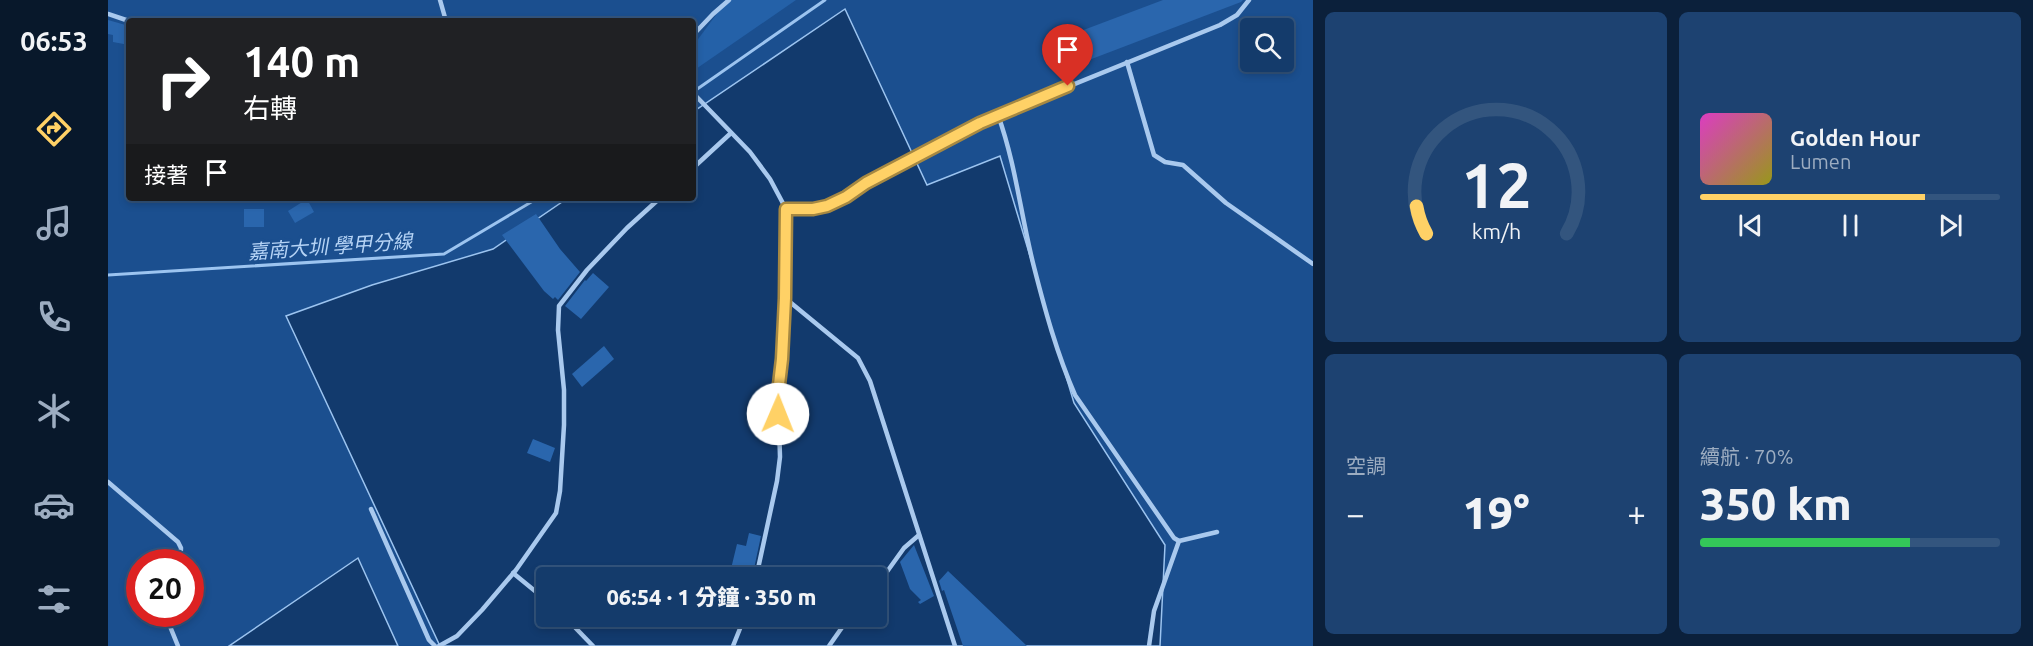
<!DOCTYPE html>
<html lang="zh-TW">
<meta charset="utf-8">
<style>
:root{--surface:#143b6b;--page:#1d4271;--text:#f1f3f6;--muted:#9dadc1;--line:#33557e;--accent:#ffd166}
body{margin:0;font-family:Ubuntu,"Noto Sans TC",sans-serif;background:var(--page);color:var(--text);height:100vh;display:flex;flex-direction:column;font-size:22px;white-space:nowrap}
*{box-sizing:border-box;margin:0}
p{font-size:20px;color:var(--muted)}
.icon{flex:none;width:33px;height:33px;fill:none;stroke:currentColor;stroke-width:2;stroke-linecap:round;stroke-linejoin:round}
.map{position:relative;flex:1;overflow:hidden}
.sheet{display:flex;flex-direction:column;gap:12px;padding:12px;background:#0b203b;width:720px}
.sheet>*{flex:none}
.banner{position:absolute;left:18px;top:18px;width:570px;height:183px;border-radius:6px;box-shadow:0 3px 9px #0003,0 0 0 2px var(--line);background:#202124;color:#fff;overflow:hidden}
.tools{position:absolute;left:1132px;top:18px;display:grid;gap:12px}
.tools a{display:grid;place-items:center;width:54px;height:54px;border-radius:6px;background:var(--surface);box-shadow:0 3px 9px #0003,0 0 0 2px var(--line);font-size:30px}
.speed{position:absolute;left:18px;top:549px;display:flex;gap:12px;font-size:30px;font-weight:700;text-align:center}
.speed>*{display:grid;place-content:center;width:78px;height:78px;border-radius:50%;background:var(--surface);box-shadow:0 3px 9px #0003,0 0 0 2px var(--line);line-height:1}
.speed .limit{border:9px solid #d22;background:#fff;color:#111}
.pin{position:absolute;display:grid;place-items:center;width:51px;height:51px;color:#fff;margin:-62px -26px;border-radius:50% 50% 50% 0;rotate:-45deg;box-shadow:0 0 6px #0007}
.pin .icon{rotate:45deg}
.me{position:absolute;width:66px;margin:-33px;rotate:1deg;stroke-linejoin:round;filter:drop-shadow(0 0 4px #0008)}
.turn{display:flex;align-items:center;gap:21px;height:126px;padding:0 18px;font-size:27px}
.turn .icon{width:78px;height:78px;stroke-width:2.5}
.turn b{display:block;font-size:42px;line-height:51px}
.then{display:flex;align-items:center;height:57px;padding:0 18px;background:#0003;gap:12px;font-size:22px}
.big{font-size:45px;font-weight:800;line-height:1.1}
.sheet .tile{flex:1;display:flex;flex-direction:column;justify-content:center;gap:9px;min-width:0;padding:0 21px;border-radius:9px;background:var(--page)}
.sheet .dial{align-items:center;gap:0}
.dial svg{height:156px;overflow:visible;fill:none;stroke:var(--line);stroke-width:7;stroke-linecap:round;text-anchor:middle}
.dial text{fill:var(--text);stroke:none}
.song{display:flex;align-items:center;gap:18px}
.cover{width:72px;height:72px;border-radius:9px;background:linear-gradient(135deg,hsl(310 70% 55%),hsl(60 70% 35%))}
.played{height:6px;border-radius:3px;background:linear-gradient(90deg,var(--accent) 75%,var(--line) 75%)}
.keys{display:flex;justify-content:space-around;direction:ltr}
.heat{display:flex;justify-content:space-between;align-items:center;font-size:33px;direction:ltr}
.charge{height:9px;border-radius:4px;background:linear-gradient(90deg,#34c759 70%,var(--line) 0)}
.sheet .tiles{flex:1;display:grid;gap:12px;grid-template-columns:repeat(2,1fr)}
.trip{position:absolute;left:428px;top:567px;width:351px;height:60px;border-radius:6px;background:var(--surface);box-shadow:0 3px 9px #0003,0 0 0 2px var(--line);font-weight:800;line-height:60px;text-align:center}
main{display:flex;flex:1;min-height:0}
.menu{display:flex;flex-direction:column;width:108px;justify-content:space-around;align-items:center;background:#08182b;color:var(--muted)}
.menu .icon{width:42px;height:42px}
.menu .selected{color:var(--accent)}
.menu b{font-size:27px;color:var(--text)}
.map>svg:first-child{display:block}
</style>
<main>
<nav class="menu">
<b>06:53</b>
<svg class="icon selected" aria-label="directions" viewBox="0 0 24 24"><path d="M12 3l9 9-9 9-9-9zM9 14v-3h6M13 9l2 2-2 2"/></svg>
<svg class="icon" aria-label="music" viewBox="0 0 24 24"><path d="M9 18V5l10-2v13"/><circle cx="6" cy="18" r="3"/><circle cx="16" cy="16" r="3"/></svg>
<svg class="icon" aria-label="phone" viewBox="0 0 24 24"><path d="M5 4h4l2 5-3 2q2 4 5 5l2-3 5 2v4C11 20 4 13 5 4z"/></svg>
<svg class="icon" aria-label="climate" viewBox="0 0 24 24"><path d="M12 3v18M4 7l16 10M4 17L20 7"/></svg>
<svg class="icon" aria-label="car" viewBox="0 0 24 24"><path d="M5 17H2v-5l4-1 3-4h7l3 4 3 1v5h-3M9 17h6M6 11h13"/><circle cx="7" cy="17" r="2"/><circle cx="17" cy="17" r="2"/></svg>
<svg class="icon" aria-label="filters" viewBox="0 0 24 24"><path d="M4 7h16M4 17h16"/><circle cx="9" cy="7" r="2"/><circle cx="15" cy="17" r="2"/></svg>
</nav>
<div class="map">
<svg width="1205" height="646" viewBox="0 0 1205 646">
<rect width="100%" height="100%" fill="#1b4f8f"/>
<path fill="#2461a8" d="M 619,0 L 688,0 L 585,71 L 585,46 Z"/>
<g fill="#123a6d" stroke="#9cc4f0" stroke-width="1.5" fill-rule="evenodd">
<path d="M 737,9 L 819,185 L 892,156 L 966,403 L 1057,545 L 1052,646 L 332,646 L 178,316 L 264,285 L 385,249 L 460,198 L 585,198 L 585,112 ZM 438,578 L 768,578 L 768,616 L 438,616 Z"/>
<path d="M 250,558 L 290,646 L 121,646 Z"/>
</g>
<g fill="none" stroke-linecap="round" stroke-linejoin="round">
<g stroke="#9cc4f0" stroke-width="3">
<path d="M 585,92 L 717,0"/>
<path d="M 0,275 L 336,254 L 430,198"/>
</g>
</g>
<g fill="#2a66ad">
<path d="M 1055,0 L 1135,0 L 1133,2 L 960,68 L 949,40 Z"/>
<path d="M 0,20 L 21,26 L 21,45 L 5,42 L 5,35 L 0,34 Z"/>
<path d="M 199,199 L 206,212 L 187,223 L 180,211 Z"/>
<rect x="136" y="209" width="20" height="18"/>
<path d="M 428,214 L 452,249 L 472,272 L 450,300 L 447,297 L 445,299 L 436,291 L 394,235 Z"/>
<path d="M 485,273 L 501,287 L 473,319 L 457,306 L 477,280 L 478,281 Z"/>
<path d="M 496,346 L 506,359 L 474,387 L 464,374 Z"/>
<path d="M 425,439 L 447,448 L 442,462 L 419,453 Z"/>
<path d="M 641,533 L 653,536 L 644,578 L 622,573 L 629,544 L 638,546 Z"/>
<path d="M 806,545 L 826,596 L 812,604 L 810,602 L 813,600 L 802,589 L 792,562 Z"/>
<path d="M 840,571 L 919,646 L 855,646 L 836,590 L 834,591 L 831,581 Z"/>
</g>
<g fill="none" stroke-linecap="round" stroke-linejoin="round">
<g stroke="#a9c9ee" stroke-width="4.5">
<path d="M 332,0 L 338,21"/>
<path d="M 0,14 L 21,21"/>
<path d="M 585,35 L 605,14 L 621,0"/>
<path d="M 1019,62 L 1046,155 L 1057,162 L 1075,165 L 1118,203 L 1205,264"/>
<path d="M 585,93 L 642,152 L 662,179 L 678,209 L 677,298 L 674,359 L 670,393 L 672,457 L 669,481 L 648,578"/>
<path d="M 585,168 L 623,133"/>
<path d="M 678,209 C 692,209 706,210 720,206 C 735,201 746,190 759,182 C 800,157 846,133 890,115"/>
<path d="M 677,298 L 750,358 L 762,381 L 847,646"/>
<path d="M 0,482 L 70,542 L 73,548 L 72,562"/>
<path d="M 263,509 L 321,640 L 327,646"/>
<path d="M 1109,532 L 1071,541 L 1066,538 L 967,395 C 949,354 937,310 926,267 C 913,217 908,165 890,115 L 1112,25 L 1129,15 L 1141,0"/>
<path d="M 405,573 L 438,600"/>
<path d="M 768,587 L 796,548 L 811,535"/>
<path d="M 57,614 L 70,646"/>
<path d="M 456,616 L 485,646"/>
<path d="M 331,646 L 349,636 L 374,610 L 408,570 L 448,513 L 452,491 L 456,425 L 456,390 L 450,330 L 451,306 L 479,270 L 519,228 L 552,198"/>
<path d="M 625,646 L 637,616"/>
<path d="M 721,646 L 742,616"/>
<path d="M 1041,646 L 1046,611 L 1071,541"/>
</g>
</g>
<g fill="none" stroke-linecap="round" stroke-linejoin="round">
<g stroke="#a68842" stroke-width="15">
<path id="route" d="M 670,414 L 670,393 L 674,359 L 677,298 L 678,209 L 705,209 L 719,206 L 738,197 L 758,183 L 872,123 L 960,86"/>
</g>
<use href="#route" stroke="#ffd166" stroke-width="10"/>
</g>
<g text-anchor="middle" dominant-baseline="central" stroke-width="6" stroke-linejoin="round" paint-order="stroke">
<g font-size="20" font-style="italic" fill="#b5d3f5" stroke="#1b4f8f">
<text transform="translate(222 246) rotate(-4)">嘉南大圳 學甲分線</text>
</g>
</g>
</svg>
<div class="tools">
<a><svg class="icon" aria-label="search" viewBox="0 0 24 24"><circle cx="10" cy="10" r="6"/><path d="M15 15l6 6"/></svg></a>
</div>
<div class="speed"><div class="limit">20</div></div>
<div class="pin" style="left:960px;top:86px;background:#d93025"><svg class="icon" aria-label="arrive" viewBox="0 0 24 24"><path d="M6 21V4h12l-3 4 3 4H6"/></svg></div>
<svg class="me" style="left:670px;top:414px" viewBox="-20 -20 40 40"><circle r="19" fill="#fff"/><path d="M0-13L10 11 0 6-10 11z" fill="#ffd166"/></svg>
<div class="trip">06:54 · 1 分鐘 · 350 m</div>
<div class="banner">
<div class="turn"><svg class="icon" aria-label="right" viewBox="0 0 24 24"><path d="M7 20v-9h11M14 6l5 5-5 5"/></svg><div><b>140 m</b>右轉</div></div>
<div class="then">接著<svg class="icon" aria-label="arrive" viewBox="0 0 24 24"><path d="M6 21V4h12l-3 4 3 4H6"/></svg></div>
</div>
</div>
<section class="sheet">
<div class="tiles">
<div class="tile dial"><svg viewBox="0 0 100 80">
<path d="M14 69A42 42 0 1 1 86 69"/>
<path d="M14 69A42 42 0 0 1 9 55" stroke="#ffd166"/>
<text x="50" y="56" font-size="32" font-weight="700">12</text>
<text x="50" y="72" font-size="11">km/h</text>
</svg></div>
<div class="tile">
<div class="song"><i class="cover"></i><div><b>Golden Hour</b><p>Lumen</p></div></div>
<div class="played"></div>
<div class="keys"><svg class="icon" aria-label="previous" viewBox="0 0 24 24"><path d="M18 5L8 12l10 7zM5 5v14"/></svg><svg class="icon" aria-label="pause" viewBox="0 0 24 24"><path d="M8 5v14M16 5v14"/></svg><svg class="icon" aria-label="next" viewBox="0 0 24 24"><path d="M6 5l10 7-10 7zM19 5v14"/></svg></div>
</div>
<div class="tile"><p>空調</p>
<div class="heat"><a>−</a><b class="big">19°</b><a>+</a></div>
</div>
<div class="tile"><p>續航 · 70%</p><b class="big">350 km</b><div class="charge"></div></div>
</div>
</section>
</main>
